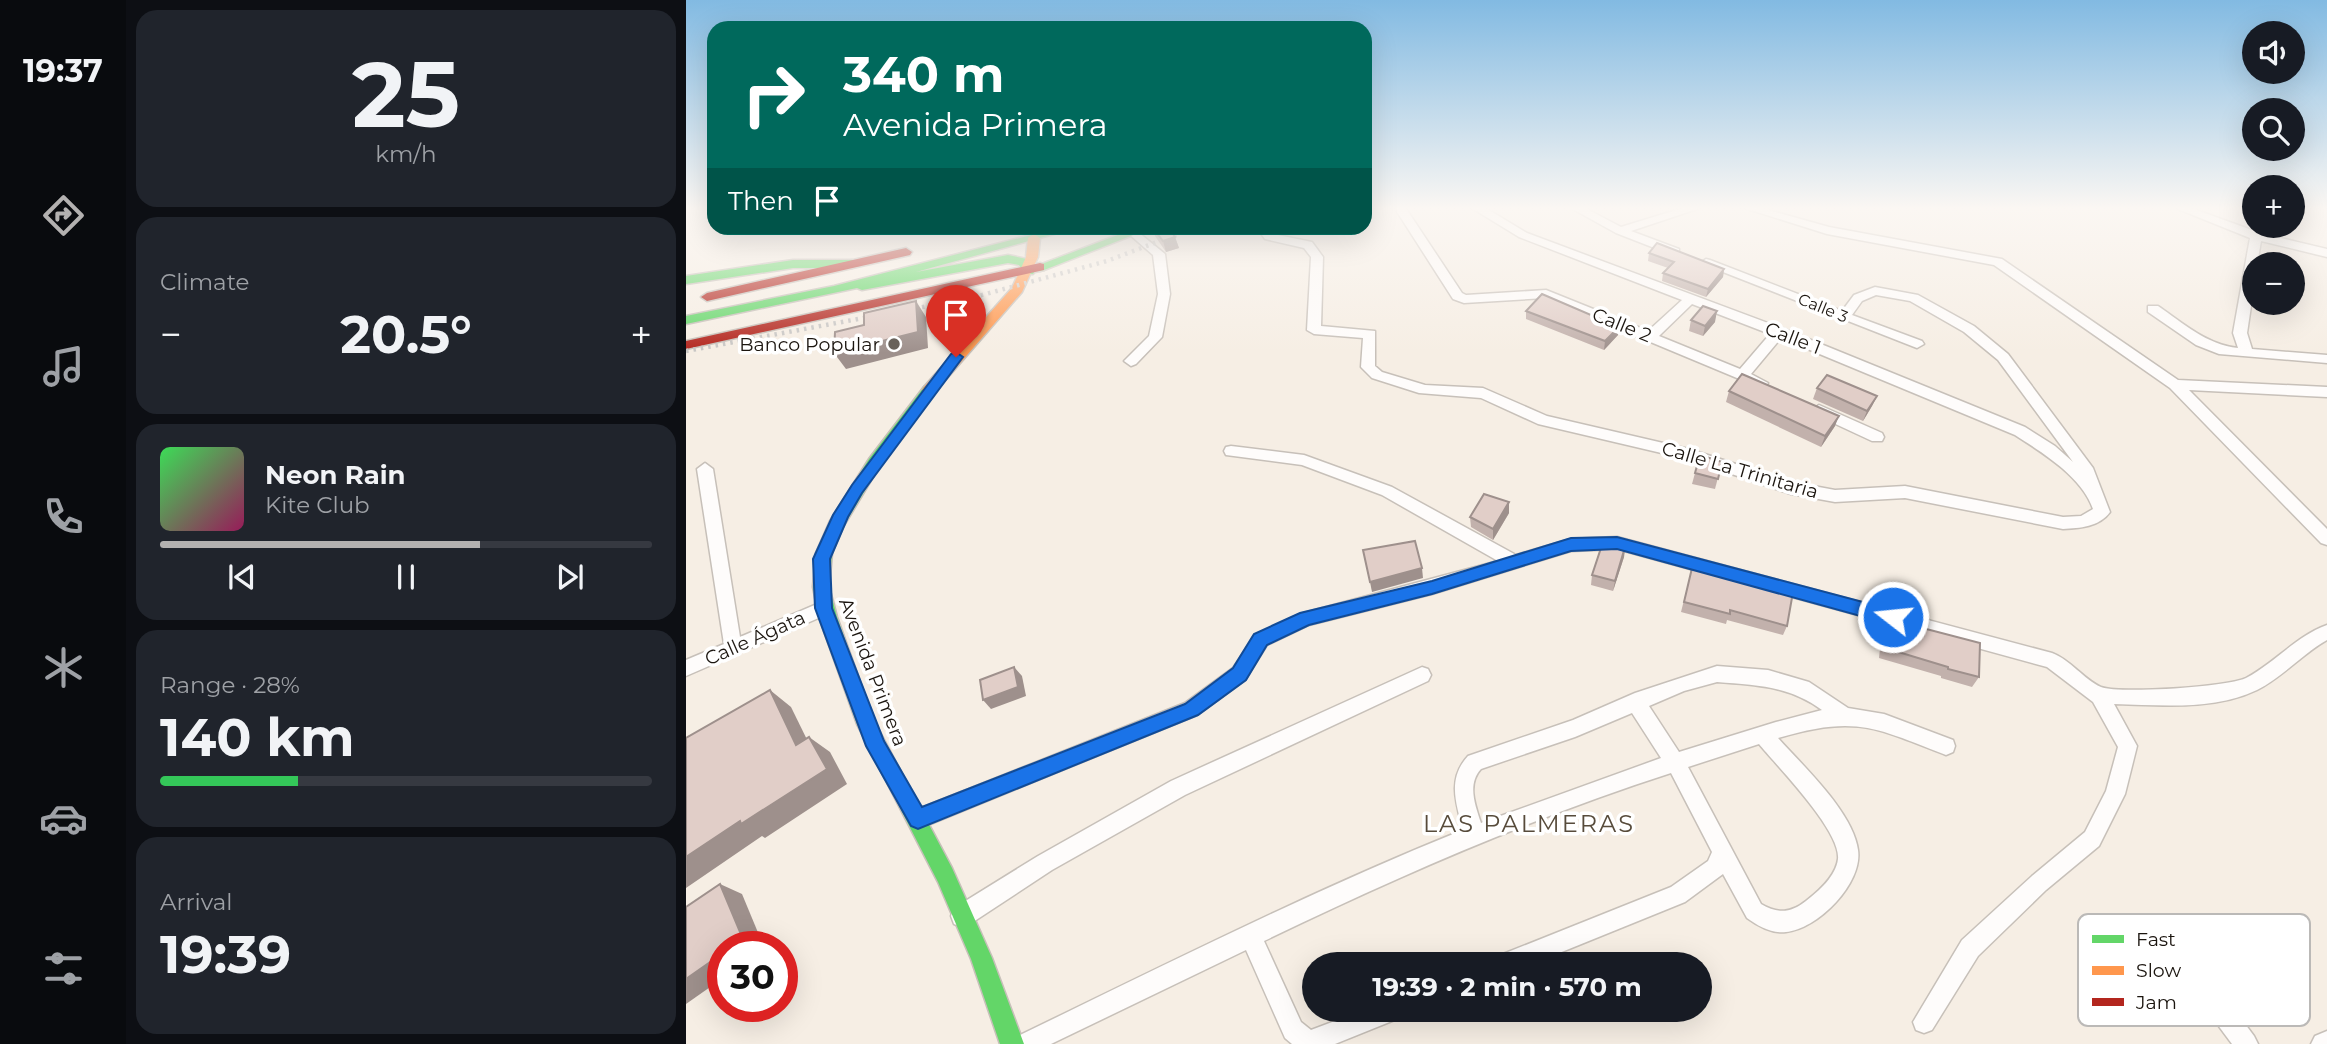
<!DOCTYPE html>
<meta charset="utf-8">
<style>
:root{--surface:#171b24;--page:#20242c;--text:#f1f3f6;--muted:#9ea1a6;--line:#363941;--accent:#b3b1b0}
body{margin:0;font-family:Montserrat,sans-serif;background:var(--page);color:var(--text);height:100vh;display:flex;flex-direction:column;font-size:26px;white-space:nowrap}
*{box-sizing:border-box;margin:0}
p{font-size:23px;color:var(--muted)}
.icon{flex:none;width:38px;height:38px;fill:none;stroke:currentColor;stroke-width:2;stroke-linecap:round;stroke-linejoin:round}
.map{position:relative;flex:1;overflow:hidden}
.panel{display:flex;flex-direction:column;gap:10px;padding:10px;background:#0d0f14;width:560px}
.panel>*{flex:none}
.top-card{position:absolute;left:21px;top:21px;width:665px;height:214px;border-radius:21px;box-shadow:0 7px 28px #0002;background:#00695c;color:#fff;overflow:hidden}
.buttons{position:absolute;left:1556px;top:21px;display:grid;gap:14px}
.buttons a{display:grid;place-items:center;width:63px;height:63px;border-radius:50%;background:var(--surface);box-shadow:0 7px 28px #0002;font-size:35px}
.speed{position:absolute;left:21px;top:931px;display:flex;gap:14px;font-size:35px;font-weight:700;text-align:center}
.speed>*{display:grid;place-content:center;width:91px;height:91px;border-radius:50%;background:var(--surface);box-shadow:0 7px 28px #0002;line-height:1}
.speed .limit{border:10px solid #d22;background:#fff;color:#111}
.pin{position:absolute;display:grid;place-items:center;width:60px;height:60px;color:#fff;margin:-72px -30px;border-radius:50% 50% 50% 0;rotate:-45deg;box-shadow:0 0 7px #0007}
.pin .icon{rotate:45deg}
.me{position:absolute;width:77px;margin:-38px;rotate:286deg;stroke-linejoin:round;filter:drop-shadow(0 0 5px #0008)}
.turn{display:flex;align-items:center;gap:24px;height:147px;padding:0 21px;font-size:32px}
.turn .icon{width:91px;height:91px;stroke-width:2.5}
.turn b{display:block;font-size:49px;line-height:60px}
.then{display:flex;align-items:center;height:66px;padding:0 21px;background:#0003;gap:14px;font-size:26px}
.big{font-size:52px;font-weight:700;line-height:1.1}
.panel .card{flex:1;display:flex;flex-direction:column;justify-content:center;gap:10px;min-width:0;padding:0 24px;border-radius:21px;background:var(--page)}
.panel .dial{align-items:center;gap:0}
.dial b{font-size:91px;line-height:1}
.song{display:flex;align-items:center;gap:21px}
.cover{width:84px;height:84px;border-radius:10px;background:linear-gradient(135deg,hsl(130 70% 55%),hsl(330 70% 35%))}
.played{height:7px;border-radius:4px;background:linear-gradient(90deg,var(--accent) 65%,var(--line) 65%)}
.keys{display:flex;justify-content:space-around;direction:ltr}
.heat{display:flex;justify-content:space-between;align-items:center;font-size:38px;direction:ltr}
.charge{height:10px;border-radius:5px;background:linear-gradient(90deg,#34c759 28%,var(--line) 0)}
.trip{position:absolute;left:616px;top:952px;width:410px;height:70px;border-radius:35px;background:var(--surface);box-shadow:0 7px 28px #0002;font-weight:700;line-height:70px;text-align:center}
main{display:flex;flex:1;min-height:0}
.dock{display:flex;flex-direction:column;width:126px;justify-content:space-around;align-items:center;background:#090b0e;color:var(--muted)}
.dock .icon{width:49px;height:49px}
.dock .current{color:var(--accent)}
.dock b{font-size:32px;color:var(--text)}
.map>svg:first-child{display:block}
</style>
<main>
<nav class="dock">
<b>19:37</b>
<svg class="icon current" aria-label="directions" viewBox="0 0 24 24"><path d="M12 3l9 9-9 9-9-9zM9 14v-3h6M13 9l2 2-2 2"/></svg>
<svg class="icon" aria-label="music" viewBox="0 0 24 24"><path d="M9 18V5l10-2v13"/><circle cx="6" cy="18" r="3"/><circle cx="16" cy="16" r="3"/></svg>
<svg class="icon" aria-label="phone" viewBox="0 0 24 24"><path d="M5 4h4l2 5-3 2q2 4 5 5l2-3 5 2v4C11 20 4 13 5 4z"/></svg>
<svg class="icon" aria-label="climate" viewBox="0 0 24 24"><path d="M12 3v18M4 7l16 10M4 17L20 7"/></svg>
<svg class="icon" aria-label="car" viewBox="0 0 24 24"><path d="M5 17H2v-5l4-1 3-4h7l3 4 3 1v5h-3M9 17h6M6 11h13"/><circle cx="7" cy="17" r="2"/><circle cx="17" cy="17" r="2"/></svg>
<svg class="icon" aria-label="filters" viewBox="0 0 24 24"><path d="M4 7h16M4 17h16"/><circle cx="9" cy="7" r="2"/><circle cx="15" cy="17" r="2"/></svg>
</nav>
<section class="panel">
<div class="card dial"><b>25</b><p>km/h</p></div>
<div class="card"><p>Climate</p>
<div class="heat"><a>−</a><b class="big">20.5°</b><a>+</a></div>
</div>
<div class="card">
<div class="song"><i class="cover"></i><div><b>Neon Rain</b><p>Kite Club</p></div></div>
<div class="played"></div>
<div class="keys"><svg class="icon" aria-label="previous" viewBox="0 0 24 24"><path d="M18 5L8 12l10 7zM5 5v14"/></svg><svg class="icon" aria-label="pause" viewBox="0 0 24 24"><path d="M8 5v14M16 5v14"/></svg><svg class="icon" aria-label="next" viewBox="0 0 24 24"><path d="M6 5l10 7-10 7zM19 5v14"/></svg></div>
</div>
<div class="card"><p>Range · 28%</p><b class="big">140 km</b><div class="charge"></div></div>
<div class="card"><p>Arrival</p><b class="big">19:39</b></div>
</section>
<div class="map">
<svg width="1641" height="1044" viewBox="0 0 1641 1044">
<rect width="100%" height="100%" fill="#f6eee4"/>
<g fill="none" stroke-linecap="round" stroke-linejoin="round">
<g stroke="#c7c0b9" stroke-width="3">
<g id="street">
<path d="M 708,207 L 719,207 L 776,293 L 780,295 L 860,290 L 962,331 L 996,300 L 833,237 L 784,207 L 798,207 L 841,233 L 1098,329 L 1339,427 L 1369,446 L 1387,462 L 1312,360 L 1278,332 L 1224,301 L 1190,295 L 1176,301 L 1166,315 L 1236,341 L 1238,344 L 1231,348 L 1014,263 L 1020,259 L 1024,260 L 1156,311 L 1168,295 L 1189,287 L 1232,295 L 1288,326 L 1322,354 L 1407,468 L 1424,512 C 1413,527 1394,528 1377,529 L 1219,498 L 1149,502 L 1105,494 L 1001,459 L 852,424 L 795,398 L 733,393 L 686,378 L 675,367 L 677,338 L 628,334 L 621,330 L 625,257 L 618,248 L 579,239 L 571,228 L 582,228 L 587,234 L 626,242 L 637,257 L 635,326 L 689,331 L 689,366 L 696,372 L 739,385 L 797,388 L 861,416 L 1003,449 L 1106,482 L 1149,490 L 1219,486 L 1377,517 L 1395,516 L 1407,509 C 1396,477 1357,453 1329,435 L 1095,338 L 1065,374 L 1082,383 L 1080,386 L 1075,388 L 859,298 L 778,303 L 767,299 ZM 1006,304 L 1084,334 L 1054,369 L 973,336 Z"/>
<path d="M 883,207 L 897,207 L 935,227 L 1000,207 L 1017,207 L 945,231 L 993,249 L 993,255 L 989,256 L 930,233 Z"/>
<path d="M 1055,207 L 1072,207 L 1143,227 L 1316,259 L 1492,380 L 1641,387 L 1641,397 L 1503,390 L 1641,529 L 1641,545 L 1635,543 L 1484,388 L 1308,265 L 1141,234 Z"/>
<path d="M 1487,207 L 1502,207 L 1574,233 L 1641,249 L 1641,257 L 1575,241 L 1571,264 L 1568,264 L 1568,286 L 1561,333 L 1566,349 L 1641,355 L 1641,363 L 1533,354 L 1510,345 L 1462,312 L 1462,306 L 1472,306 C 1497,323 1521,345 1552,348 L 1547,333 L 1564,238 Z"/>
<path d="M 447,228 L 479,254 L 484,294 L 476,337 L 450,364 L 445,366 L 438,361 L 463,336 L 472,294 L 467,255 L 443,234 L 441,232 Z"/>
<path d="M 1133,405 L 1196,433 L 1198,437 L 1196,441 L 1186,441 L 1128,414 L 1126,410 Z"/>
<path d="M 545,446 L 618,455 L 706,487 L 830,555 L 885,539 L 931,537 L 1366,653 C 1385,660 1397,679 1415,687 C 1432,694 1542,687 1560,678 C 1589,663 1610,636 1641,625 L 1641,640 C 1616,654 1597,677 1571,690 C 1528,711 1474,705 1428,704 L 1451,746 L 1439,794 L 1413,846 L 1360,890 L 1292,956 L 1246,1030 L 1238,1033 L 1230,1030 L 1227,1022 L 1276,940 L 1346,876 L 1399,832 L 1420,791 L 1432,747 L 1407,702 L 1361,667 L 931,549 L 885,551 L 746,594 L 623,625 L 581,645 L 559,680 L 511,715 L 232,829 L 225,826 L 222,819 L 225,812 L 499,703 L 547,668 L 569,635 L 614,614 L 812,561 L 696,495 L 616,465 L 540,455 L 538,451 L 540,447 Z"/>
<path d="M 19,463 L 27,469 L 54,637 L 138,601 L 144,603 L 146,608 L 144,613 L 0,676 L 0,660 L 38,644 L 11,469 Z"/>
<path d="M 1031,666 L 1082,670 L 1123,682 L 1162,708 L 1198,714 L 1267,740 L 1269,746 L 1267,752 L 1260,755 C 1188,727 1170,715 1092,738 C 1117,766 1167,812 1172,850 C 1177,883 1132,929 1100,932 C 1086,934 1072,926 1061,918 L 1037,874 L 999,902 L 846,964 L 809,964 L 812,956 L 985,887 L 1022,861 L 1026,852 L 985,773 C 845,818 710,877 578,941 L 615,1022 L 625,1030 L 678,1010 L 717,1010 L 714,1018 L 706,1021 L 649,1044 L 606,1044 L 599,1038 L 560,950 L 365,1044 L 328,1044 L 332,1036 C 479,965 625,891 777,830 C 770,803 761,779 782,756 L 887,720 L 949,693 ZM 1031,682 C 1071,685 1103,686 1136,710 L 1090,722 L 993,752 L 963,706 L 998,691 ZM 946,713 L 975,758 L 795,823 C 789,805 781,784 795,769 L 889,737 ZM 1073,744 C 1092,767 1155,831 1152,859 C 1150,876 1133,891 1120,901 C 1105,913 1092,914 1075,904 L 1002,767 Z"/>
<path d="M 736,667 L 742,669 L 745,675 L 742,681 L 499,795 L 366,870 L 284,924 L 276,927 L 268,924 L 265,916 L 268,908 L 352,856 L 485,781 Z"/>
<path d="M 1505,959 L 1513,962 L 1568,1036 L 1572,1044 L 1546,1044 L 1497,978 L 1494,970 L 1497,962 Z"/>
<path d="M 1641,1031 L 1641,1044 L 1625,1044 L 1629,1036 Z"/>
</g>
</g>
<g stroke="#c7c0b9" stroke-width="3">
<g id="fast">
<path d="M 372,228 L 390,228 L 230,272 L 322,255 L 341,259 L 349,271 L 347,274 L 339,274 L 333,265 L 322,263 L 176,290 L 171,288 L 0,324 L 0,316 L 148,286 Z"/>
<path d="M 450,228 L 465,228 L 358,270 L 354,271 L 348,267 Z"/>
<path d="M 107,260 L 166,260 L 172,264 L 166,268 L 107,268 L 0,284 L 0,276 Z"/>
<path d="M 243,385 L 250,390 L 248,393 L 193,467 L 157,527 L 146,553 L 143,587 L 151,617 L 188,721 L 266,868 L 306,958 L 338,1044 L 314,1044 L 285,959 L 252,882 L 171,724 L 133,617 L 127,587 L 130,553 L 144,521 L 183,459 L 238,387 Z"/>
</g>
</g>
<g stroke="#c7c0b9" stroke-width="3">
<path id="slow" d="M 348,234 L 354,238 L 352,257 L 336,292 L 248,393 L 238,393 L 236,390 L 238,387 L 326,288 L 340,257 L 342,238 Z"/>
</g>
<g stroke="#c7c0b9" stroke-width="3">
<g id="jam">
<path d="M 220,248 L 226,252 L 224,255 L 21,301 L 15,297 L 21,293 Z"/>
<path d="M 354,263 L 358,264 L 358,270 L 0,349 L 0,341 Z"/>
</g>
</g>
<use href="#street" fill="#fefcfb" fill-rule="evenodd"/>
<use href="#fast" fill="#63d668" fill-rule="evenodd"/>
<use href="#slow" fill="#ff974d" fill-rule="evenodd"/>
<use href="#jam" fill="#b3261e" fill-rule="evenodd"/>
<path stroke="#c8c6c4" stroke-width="4.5" stroke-dasharray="2.5 5" stroke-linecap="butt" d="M 0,351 L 285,298 L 421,261 L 508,228"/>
</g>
<g fill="#c2b1ac">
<path d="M 466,228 L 483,228 L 489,237 L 493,248 L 480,252 L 469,236 Z"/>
<path d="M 963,253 L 1038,269 L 1037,277 L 1020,297 L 976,281 L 977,273 L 982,268 L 962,261 Z"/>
<path d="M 840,311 L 932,335 L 918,350 L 840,319 Z"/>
<path d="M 1005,320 L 1029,322 L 1017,336 L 1003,331 Z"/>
<path d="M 1131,388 L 1191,396 L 1186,406 L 1177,421 L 1127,399 Z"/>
<path d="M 1043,391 L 1149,426 L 1135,447 L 1040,402 Z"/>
<path d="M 1014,455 L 1036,462 L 1029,489 L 1006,484 Z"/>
<path d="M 823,513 L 807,540 L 785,527 L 784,517 Z"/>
<path d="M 939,547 L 938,557 L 927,591 L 905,585 L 906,575 Z"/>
<path d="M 1006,568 L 1101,626 L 1097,635 L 1041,620 L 1040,624 L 995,612 Z"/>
<path d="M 1202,619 L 1293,677 L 1286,687 L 1255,678 L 1255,676 L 1193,658 L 1196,629 Z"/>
</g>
<g fill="#9e908c">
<path d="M 489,237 L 493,248 L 480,252 L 477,241 Z"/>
<path d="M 1038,269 L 1037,277 L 1020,297 L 1022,289 Z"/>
<path d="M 230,301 L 240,317 L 242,348 L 160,369 L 148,353 Z"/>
<path d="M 1031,311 L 1029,322 L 1017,336 L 1019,326 Z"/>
<path d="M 933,327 L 932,335 L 918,350 L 919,341 Z"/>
<path d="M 1191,396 L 1186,406 L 1177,421 L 1181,411 Z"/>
<path d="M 1153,416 L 1149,426 L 1135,447 L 1139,436 Z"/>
<path d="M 823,502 L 823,513 L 807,540 L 807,529 Z"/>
<path d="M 939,547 L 938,557 L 927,591 L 929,581 Z"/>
<path d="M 736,568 L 737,578 L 686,592 L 684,582 Z"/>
<path d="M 328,667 L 336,676 L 340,696 L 305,709 L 297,700 Z"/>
<path d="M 84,690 L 105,707 L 131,760 L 110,745 Z"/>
<path d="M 123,737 L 144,752 L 161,784 L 79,838 L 76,836 L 0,888 L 0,857 Z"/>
<path d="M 34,884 L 56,894 L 78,947 L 46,947 Z"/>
<path d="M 37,953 L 37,978 L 0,1004 L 0,979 Z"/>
</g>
<g fill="#e1cec8" stroke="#9e908c" stroke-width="2">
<path d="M 467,228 L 483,228 L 489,237 L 477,241 Z"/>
<path d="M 971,243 L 1038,269 L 1022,289 L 977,273 L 988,262 L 963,253 Z"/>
<path d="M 856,294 L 933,327 L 919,341 L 840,311 Z"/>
<path d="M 230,301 L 232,332 L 148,353 L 149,332 L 178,325 L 178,313 Z"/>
<path d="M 1017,306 L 1031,311 L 1019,326 L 1005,320 Z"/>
<path d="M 1056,374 L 1153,416 L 1139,436 L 1043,391 Z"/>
<path d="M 1141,375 L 1191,396 L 1181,411 L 1131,388 Z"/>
<path d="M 1014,455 L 1036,462 L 1032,479 L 1009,473 Z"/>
<path d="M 798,494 L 823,502 L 807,529 L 784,517 Z"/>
<path d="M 729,541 L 736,568 L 684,582 L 677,550 Z"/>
<path d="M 917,542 L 939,547 L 929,581 L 906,575 Z"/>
<path d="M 1006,568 L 1107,592 L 1101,626 L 1044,610 L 1044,614 L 998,602 Z"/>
<path d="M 1202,619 L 1294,643 L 1293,677 L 1262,669 L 1262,667 L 1199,648 Z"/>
<path d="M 328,667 L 332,687 L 297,700 L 294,680 Z"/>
<path d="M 84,690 L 110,745 L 123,737 L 141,769 L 55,824 L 54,821 L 0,857 L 0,738 Z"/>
<path d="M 34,884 L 57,939 L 46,947 L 37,947 L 37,953 L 0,979 L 0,907 Z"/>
</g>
<linearGradient id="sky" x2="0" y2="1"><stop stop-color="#82bae2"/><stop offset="0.59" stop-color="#fbf7f3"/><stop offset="1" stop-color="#fbf7f3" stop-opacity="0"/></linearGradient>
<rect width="1641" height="353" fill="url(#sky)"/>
<path fill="#1a73e8" stroke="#114b97" stroke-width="2" d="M 270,352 L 277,357 L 176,493 L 162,517 L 144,559 L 146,608 L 198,741 L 236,807 L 499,704 L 547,668 L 568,634 L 614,613 L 746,581 L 885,538 L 931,537 L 1207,610 L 1213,612 L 1216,617 L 1213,623 L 1207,625 L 931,549 L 885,551 L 746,594 L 623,625 L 581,645 L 560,680 L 512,715 L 232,829 L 225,826 L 180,746 L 129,608 L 127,559 L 147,515 L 166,485 L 265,354 Z"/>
<circle fill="#68615a" stroke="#fff" stroke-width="2.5" cx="208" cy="344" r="7"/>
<g text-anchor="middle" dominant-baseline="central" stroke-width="7" stroke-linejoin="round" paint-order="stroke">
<g font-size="16" fill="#1b150f" stroke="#fff">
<text transform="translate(1137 308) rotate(22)">Calle 3</text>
</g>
<g font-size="19" fill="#1b150f" stroke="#fff">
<text transform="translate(936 325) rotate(22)">Calle 2</text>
<text transform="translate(1107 338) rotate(21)">Calle 1</text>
<text transform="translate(1054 470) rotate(16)">Calle La Trinitaria</text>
<text transform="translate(69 638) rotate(-24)">Calle Ágata</text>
<text transform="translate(187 672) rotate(69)">Avenida Primera</text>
</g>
<g font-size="19" fill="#1b150f" stroke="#fff" text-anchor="end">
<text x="194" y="344">Banco Popular</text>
</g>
<g font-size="24" letter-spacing="2" fill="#574b3b" stroke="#fff">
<text x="843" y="823">LAS PALMERAS</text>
</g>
</g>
<rect x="1392" y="914" width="232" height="112" rx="10" fill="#fff" stroke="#bbb9b7" stroke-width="2"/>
<rect x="1406" y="935" width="32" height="8" fill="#63d668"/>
<rect x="1406" y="966" width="32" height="9" fill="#ff974d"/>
<rect x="1406" y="998" width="32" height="8" fill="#b3261e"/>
<g font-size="19" fill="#1b150f">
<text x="1450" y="946">Fast</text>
<text x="1450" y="977">Slow</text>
<text x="1450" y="1009">Jam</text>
</g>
</svg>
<div class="buttons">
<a><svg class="icon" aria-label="sound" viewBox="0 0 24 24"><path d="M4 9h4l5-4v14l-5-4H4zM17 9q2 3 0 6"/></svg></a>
<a><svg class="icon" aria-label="search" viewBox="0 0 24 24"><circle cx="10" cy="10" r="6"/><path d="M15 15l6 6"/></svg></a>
<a>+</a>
<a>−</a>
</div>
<div class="speed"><div class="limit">30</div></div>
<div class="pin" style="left:270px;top:357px;background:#d93025"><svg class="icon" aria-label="arrive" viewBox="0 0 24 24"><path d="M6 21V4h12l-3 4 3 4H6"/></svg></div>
<svg class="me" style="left:1207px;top:617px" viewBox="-20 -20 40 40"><circle r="17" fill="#1a73e8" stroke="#fff" stroke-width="3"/><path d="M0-11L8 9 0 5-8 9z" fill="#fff"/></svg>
<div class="trip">19:39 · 2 min · 570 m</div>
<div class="top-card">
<div class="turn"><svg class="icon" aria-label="right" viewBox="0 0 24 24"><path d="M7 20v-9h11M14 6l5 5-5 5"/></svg><div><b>340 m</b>Avenida Primera</div></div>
<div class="then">Then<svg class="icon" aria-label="arrive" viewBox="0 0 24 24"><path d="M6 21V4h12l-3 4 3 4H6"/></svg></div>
</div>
</div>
</main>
